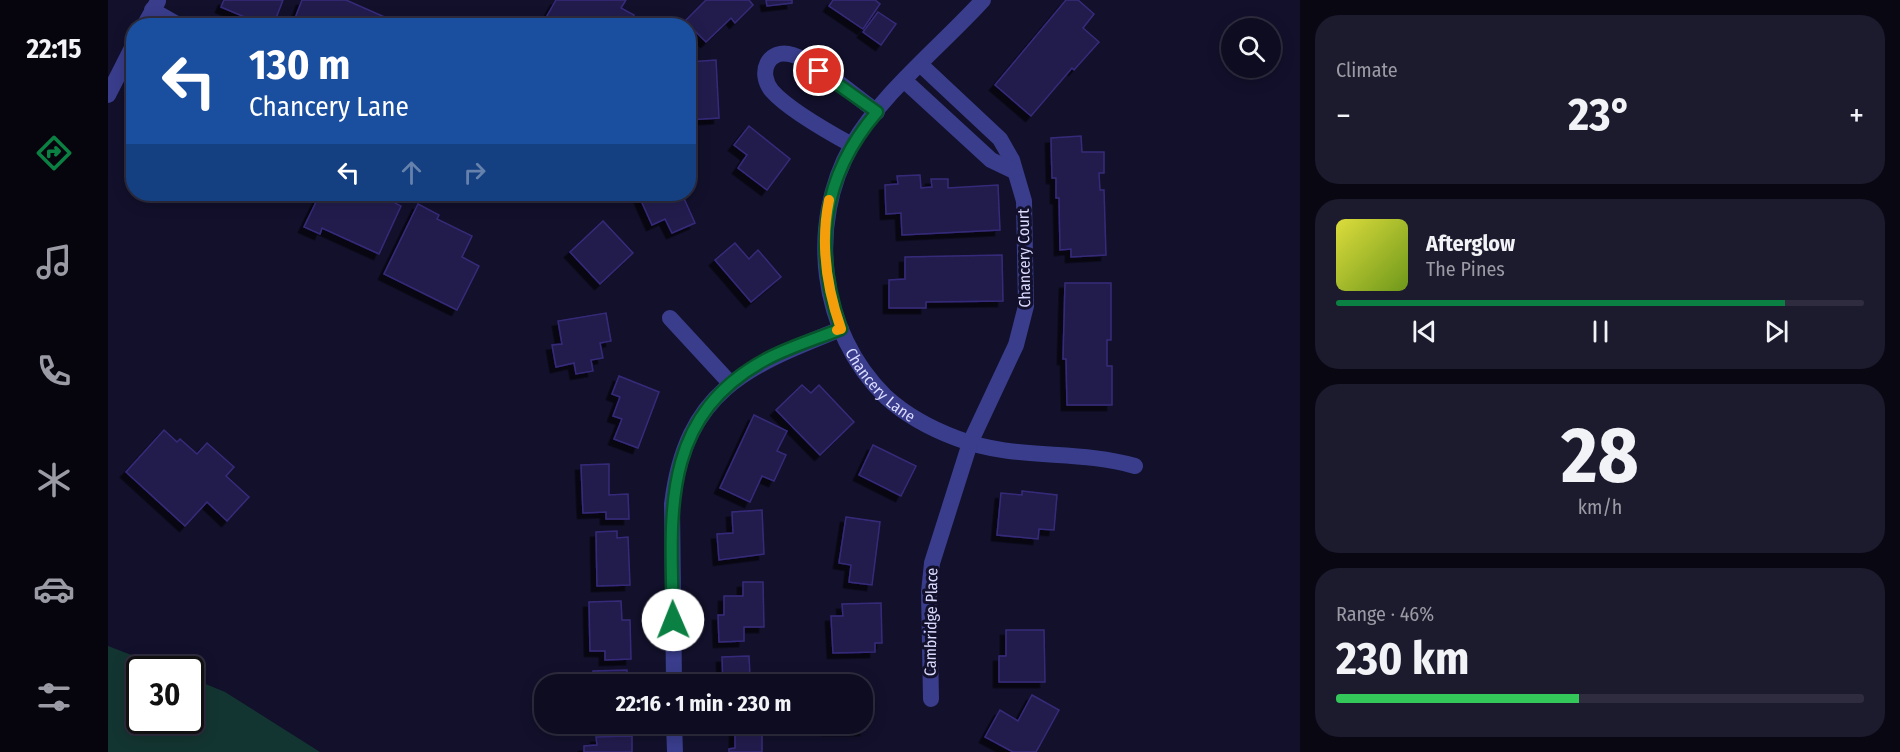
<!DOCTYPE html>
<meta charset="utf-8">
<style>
:root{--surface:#0e0c20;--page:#1c1a2d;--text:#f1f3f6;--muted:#9b9ba5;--line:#2e2c3e;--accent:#0b8043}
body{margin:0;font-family:"Fira Sans Condensed",sans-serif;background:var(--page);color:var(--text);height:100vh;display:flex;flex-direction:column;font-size:22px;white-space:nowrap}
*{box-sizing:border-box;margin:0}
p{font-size:20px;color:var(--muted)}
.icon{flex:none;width:33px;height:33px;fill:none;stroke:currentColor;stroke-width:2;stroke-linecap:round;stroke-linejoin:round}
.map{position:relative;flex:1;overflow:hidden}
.panel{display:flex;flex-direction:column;gap:15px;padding:15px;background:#080712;width:600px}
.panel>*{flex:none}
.hud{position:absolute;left:18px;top:18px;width:570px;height:183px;border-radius:24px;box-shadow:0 3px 15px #0003,0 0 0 2px var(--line);background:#1a4fa0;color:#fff;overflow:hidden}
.tools{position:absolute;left:1113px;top:18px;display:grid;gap:12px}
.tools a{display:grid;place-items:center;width:60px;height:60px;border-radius:50%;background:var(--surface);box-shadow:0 3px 15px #0003,0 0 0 2px var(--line);font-size:30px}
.speed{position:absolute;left:18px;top:656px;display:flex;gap:12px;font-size:30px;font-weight:700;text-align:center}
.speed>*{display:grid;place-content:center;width:78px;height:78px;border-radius:50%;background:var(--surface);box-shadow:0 3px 15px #0003,0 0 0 2px var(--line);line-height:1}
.speed .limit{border:3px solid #111;border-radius:9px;background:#fff;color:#111}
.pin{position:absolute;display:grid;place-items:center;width:51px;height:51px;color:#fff;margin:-26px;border:3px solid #fff;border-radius:50%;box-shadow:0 2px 6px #0007}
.me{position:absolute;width:66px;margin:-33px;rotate:359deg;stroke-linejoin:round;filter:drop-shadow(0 0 4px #0008)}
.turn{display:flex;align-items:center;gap:21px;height:126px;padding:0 24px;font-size:27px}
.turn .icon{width:78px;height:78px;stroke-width:2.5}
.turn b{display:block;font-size:42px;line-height:51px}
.lanes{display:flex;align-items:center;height:57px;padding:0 24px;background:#0003;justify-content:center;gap:30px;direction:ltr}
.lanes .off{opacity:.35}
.big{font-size:45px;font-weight:700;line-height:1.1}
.panel .widget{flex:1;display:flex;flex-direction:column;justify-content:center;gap:9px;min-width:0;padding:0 21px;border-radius:24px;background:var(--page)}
.panel .dial{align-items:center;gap:0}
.dial b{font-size:78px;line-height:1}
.song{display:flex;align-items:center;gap:18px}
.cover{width:72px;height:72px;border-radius:9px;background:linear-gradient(135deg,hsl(60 70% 55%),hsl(80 70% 35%))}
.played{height:6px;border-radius:3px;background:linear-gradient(90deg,var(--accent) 85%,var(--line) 85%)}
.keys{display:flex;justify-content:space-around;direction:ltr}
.heat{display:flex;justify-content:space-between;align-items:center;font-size:33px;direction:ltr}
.charge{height:9px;border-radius:4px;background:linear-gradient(90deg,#34c759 46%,var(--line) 0)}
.trip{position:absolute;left:426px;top:674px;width:339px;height:60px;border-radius:24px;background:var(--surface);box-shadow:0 3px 15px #0003,0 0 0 2px var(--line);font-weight:700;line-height:60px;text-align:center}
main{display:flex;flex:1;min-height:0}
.tab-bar{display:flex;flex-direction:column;width:108px;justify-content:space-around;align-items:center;background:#06050d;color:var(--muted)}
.tab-bar .icon{width:42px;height:42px}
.tab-bar .active{color:var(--accent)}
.tab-bar b{font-size:27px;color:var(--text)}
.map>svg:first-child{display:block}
</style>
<main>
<nav class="tab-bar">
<b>22:15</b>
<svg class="icon active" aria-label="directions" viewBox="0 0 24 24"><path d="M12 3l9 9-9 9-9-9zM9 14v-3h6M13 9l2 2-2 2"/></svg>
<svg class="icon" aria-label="music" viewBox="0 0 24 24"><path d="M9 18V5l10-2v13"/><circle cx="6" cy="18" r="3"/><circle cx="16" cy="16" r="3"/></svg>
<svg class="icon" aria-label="phone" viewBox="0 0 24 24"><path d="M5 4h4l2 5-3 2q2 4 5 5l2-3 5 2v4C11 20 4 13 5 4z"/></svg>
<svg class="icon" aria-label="climate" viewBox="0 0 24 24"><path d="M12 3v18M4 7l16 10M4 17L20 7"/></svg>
<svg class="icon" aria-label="car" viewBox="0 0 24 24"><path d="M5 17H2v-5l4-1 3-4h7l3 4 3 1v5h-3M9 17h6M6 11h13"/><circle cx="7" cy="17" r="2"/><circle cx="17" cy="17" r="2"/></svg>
<svg class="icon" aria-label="filters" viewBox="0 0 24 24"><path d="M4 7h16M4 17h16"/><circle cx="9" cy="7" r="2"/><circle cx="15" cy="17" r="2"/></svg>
</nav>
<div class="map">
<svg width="1192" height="752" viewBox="0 0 1192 752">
<defs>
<filter id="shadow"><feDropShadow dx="-5.5" dy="5.5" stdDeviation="0" flood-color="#0009"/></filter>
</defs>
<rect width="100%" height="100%" fill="#12102b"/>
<path fill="#133531" d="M 0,646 L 60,669 L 32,669 L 32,720 L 82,720 L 83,678 L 117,692 L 212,752 L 0,752 Z"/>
<g fill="#211b4d" stroke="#362c7a" stroke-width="1.5" filter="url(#shadow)">
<path d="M 116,0 L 175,0 L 165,26 L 158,26 L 113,7 Z"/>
<path d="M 194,0 L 238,0 L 281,19 L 279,26 L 184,26 Z"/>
<path d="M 448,0 L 518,0 L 513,8 L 526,15 L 521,26 L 439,26 L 435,23 Z"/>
<path d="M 598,0 L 641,0 L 645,5 L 627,23 L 623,18 L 598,42 L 577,21 Z"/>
<path d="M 658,0 L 684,0 L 684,3 L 659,6 Z"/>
<path d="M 725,0 L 767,0 L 772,4 L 755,29 L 721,6 Z"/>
<path d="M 958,0 L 970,0 L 986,14 L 975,28 L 991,42 L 966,70 L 964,68 L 923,116 L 887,85 Z"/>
<path d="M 770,12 L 788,24 L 773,45 L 755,32 Z"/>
<path d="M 608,60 L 611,118 L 580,120 L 580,62 Z"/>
<path d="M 641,126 L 682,159 L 659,190 L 630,168 L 639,155 L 626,145 Z"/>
<path d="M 973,136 L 974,152 L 996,152 L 996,173 L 991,173 L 992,190 L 996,190 L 998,255 L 963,257 L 963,249 L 952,250 L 951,198 L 948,198 L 948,178 L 944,178 L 943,138 Z"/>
<path d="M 812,175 L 813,188 L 824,187 L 823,179 L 840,179 L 840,188 L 890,185 L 892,230 L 794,235 L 793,213 L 778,214 L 777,185 L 790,184 L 789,176 Z"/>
<path d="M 212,194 L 284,194 L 281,200 L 293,206 L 271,254 L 214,228 L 212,234 L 196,227 Z"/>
<path d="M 535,194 L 574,194 L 587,223 L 564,233 L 557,219 L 544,225 L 531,196 Z"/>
<path d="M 310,204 L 331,215 L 329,219 L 364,236 L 354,257 L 371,266 L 349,310 L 276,274 Z"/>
<path d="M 495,221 L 525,253 L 492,284 L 462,252 Z"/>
<path d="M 627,243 L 641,259 L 650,250 L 673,277 L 643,302 L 607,260 Z"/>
<path d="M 894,255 L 895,301 L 818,302 L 818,308 L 781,308 L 781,280 L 797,279 L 797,257 Z"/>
<path d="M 957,283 L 1003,283 L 1003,340 L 999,340 L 999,366 L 1004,366 L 1004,405 L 959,405 L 958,359 L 955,359 Z"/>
<path d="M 498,313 L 503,341 L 492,343 L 495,358 L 483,360 L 485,371 L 468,374 L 466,363 L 448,367 L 444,345 L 454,344 L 450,321 Z"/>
<path d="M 511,376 L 551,392 L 530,448 L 506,439 L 514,419 L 505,416 L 512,397 L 504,394 Z"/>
<path d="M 694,385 L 703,393 L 711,385 L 746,422 L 712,455 L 668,410 Z"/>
<path d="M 646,415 L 679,431 L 669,451 L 678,455 L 666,481 L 654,476 L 642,502 L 612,488 Z"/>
<path d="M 56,430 L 69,442 L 72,439 L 89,454 L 99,443 L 126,467 L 118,476 L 141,497 L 119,521 L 99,502 L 77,526 L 18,472 Z"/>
<path d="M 765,445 L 808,466 L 793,496 L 751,475 Z"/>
<path d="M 501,464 L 501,495 L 520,494 L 521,519 L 498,519 L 498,512 L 475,513 L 473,465 Z"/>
<path d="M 914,491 L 949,495 L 946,530 L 931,529 L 930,539 L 889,535 L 893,493 L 914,495 Z"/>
<path d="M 654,510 L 656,554 L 611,560 L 609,534 L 625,533 L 624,512 Z"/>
<path d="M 738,517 L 772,522 L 764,585 L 741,582 L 743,565 L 731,563 Z"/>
<path d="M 509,531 L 509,538 L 520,537 L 522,585 L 489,586 L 488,532 Z"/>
<path d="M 635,582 L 655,582 L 656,627 L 636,627 L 636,641 L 611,642 L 610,615 L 616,615 L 616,596 L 635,596 Z"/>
<path d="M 513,601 L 514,620 L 522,620 L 523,659 L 497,660 L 497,651 L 482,651 L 481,602 Z"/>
<path d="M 773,603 L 774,643 L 767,643 L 767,652 L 725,653 L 723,616 L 735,616 L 734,604 Z"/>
<path d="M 898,630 L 936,630 L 937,682 L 891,682 L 891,656 L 898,656 Z"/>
<path d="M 641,656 L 642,675 L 647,675 L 647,684 L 615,684 L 614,657 Z"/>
<path d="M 519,670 L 519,684 L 485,684 L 485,671 Z"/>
<path d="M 719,681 L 757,681 L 757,730 L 719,730 L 719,723 L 754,723 L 754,684 L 719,684 Z"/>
<path d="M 924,695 L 951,710 L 928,752 L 905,752 L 877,737 L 892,710 L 910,721 Z"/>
<path d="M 627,731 L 654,731 L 654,752 L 621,752 L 621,749 L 627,748 Z"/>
<path d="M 524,736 L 524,752 L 476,752 L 476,746 L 489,745 L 488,737 Z"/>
</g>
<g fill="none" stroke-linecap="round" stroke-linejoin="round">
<g stroke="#393d8c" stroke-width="16">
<path id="s1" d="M 875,0 C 834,45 774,93 744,145 C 699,224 711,332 778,397 C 798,415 824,429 848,438 C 906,461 968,449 1027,466"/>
<path d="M 44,10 L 72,26"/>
<path d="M 36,26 L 50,1"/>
<path d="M 813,65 L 892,139 L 904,160 L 916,201 L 918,306 L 908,345 L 862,443 L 824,563 L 821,592 L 823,699"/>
<path d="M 797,81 L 883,160 L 906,171"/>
<path d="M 0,95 L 26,44"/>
<path d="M 744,145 C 722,133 680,109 664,91 C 649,73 660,47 685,55 C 708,62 747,96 769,112"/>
<path d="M 562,318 L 622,383"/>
<path d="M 566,684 L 564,504 C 578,391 637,367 733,329"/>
<path d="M 566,723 L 567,752"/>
</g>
</g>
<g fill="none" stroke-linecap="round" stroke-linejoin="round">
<g stroke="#07532c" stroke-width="15">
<path id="route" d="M 565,620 C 563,516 551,418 657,360 C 681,347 708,339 733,329 C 705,249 713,177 769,112 L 711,71"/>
</g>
<use href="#route" stroke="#0b8043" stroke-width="10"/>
<path stroke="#f59e0b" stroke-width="10" d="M 721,200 C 712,244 718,286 733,329 L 729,330"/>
</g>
<g text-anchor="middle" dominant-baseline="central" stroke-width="6" stroke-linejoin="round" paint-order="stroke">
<g font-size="16" fill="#dbdaff" stroke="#12102b">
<text transform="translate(916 258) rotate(-91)">Chancery Court</text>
<text stroke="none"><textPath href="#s1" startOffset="456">Chancery Lane</textPath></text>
<text transform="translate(823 622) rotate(-89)">Cambridge Place</text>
</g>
</g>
</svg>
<div class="tools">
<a><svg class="icon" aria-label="search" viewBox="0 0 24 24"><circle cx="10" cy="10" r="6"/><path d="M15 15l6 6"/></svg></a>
</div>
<div class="speed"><div class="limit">30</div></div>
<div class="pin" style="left:711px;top:71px;background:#d93025"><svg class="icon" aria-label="arrive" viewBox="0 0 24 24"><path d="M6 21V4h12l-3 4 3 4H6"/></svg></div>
<svg class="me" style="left:565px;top:620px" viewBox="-20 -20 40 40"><circle r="19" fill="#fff"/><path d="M0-13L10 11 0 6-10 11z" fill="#0b8043"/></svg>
<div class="trip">22:16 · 1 min · 230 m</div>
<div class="hud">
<div class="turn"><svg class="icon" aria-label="left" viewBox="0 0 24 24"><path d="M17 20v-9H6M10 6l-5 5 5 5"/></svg><div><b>130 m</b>Chancery Lane</div></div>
<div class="lanes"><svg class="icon" aria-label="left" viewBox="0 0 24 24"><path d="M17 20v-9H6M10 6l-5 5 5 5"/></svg><svg class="icon off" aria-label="ahead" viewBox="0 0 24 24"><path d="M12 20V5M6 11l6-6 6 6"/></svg><svg class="icon off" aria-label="right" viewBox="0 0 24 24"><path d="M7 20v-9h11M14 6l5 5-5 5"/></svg></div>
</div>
</div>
<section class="panel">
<div class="widget"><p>Climate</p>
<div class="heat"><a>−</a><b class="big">23°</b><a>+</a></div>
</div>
<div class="widget">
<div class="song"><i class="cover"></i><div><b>Afterglow</b><p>The Pines</p></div></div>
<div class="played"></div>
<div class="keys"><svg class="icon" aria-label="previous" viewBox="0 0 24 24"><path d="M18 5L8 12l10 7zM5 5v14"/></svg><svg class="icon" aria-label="pause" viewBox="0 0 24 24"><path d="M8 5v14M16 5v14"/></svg><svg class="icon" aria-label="next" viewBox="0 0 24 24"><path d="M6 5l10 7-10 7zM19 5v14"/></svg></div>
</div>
<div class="widget dial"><b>28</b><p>km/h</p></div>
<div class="widget"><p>Range · 46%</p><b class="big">230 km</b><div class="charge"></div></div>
</section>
</main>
